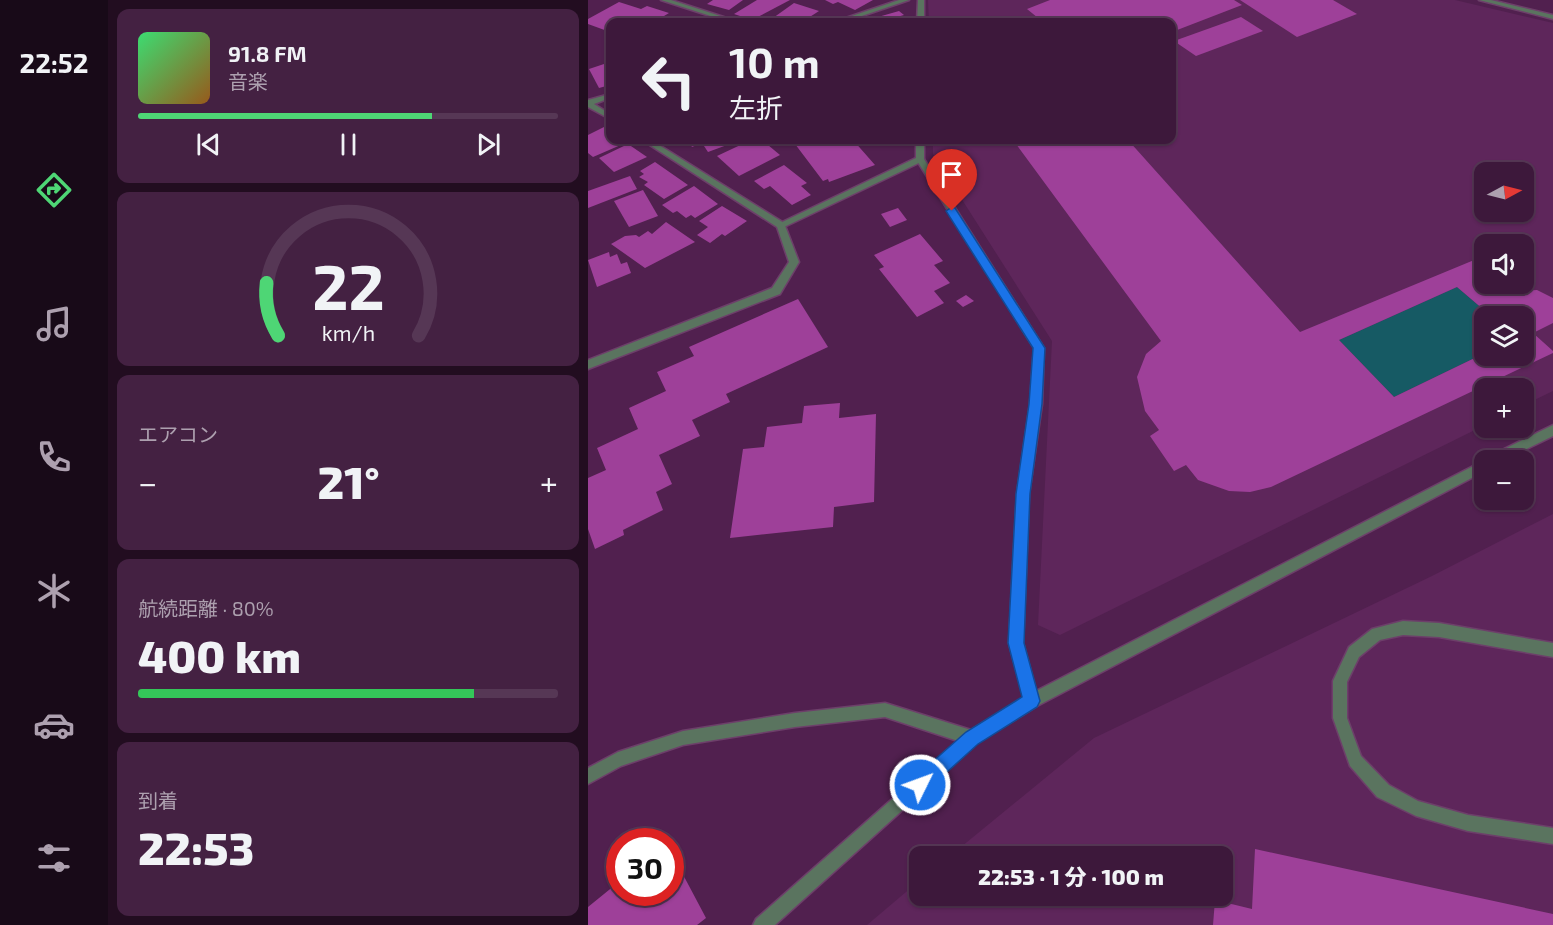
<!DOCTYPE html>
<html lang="ja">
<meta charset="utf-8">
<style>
:root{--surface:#3d183b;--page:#442142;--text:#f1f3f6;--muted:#ada0af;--line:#563755;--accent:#4ed675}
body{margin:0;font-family:"Exo 2","Noto Sans JP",sans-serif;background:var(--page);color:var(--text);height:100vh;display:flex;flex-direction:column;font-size:22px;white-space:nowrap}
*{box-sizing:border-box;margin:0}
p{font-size:20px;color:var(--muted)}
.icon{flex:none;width:33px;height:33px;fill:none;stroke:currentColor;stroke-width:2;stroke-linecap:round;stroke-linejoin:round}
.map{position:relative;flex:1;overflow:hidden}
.sheet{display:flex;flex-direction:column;gap:9px;padding:9px;background:#220d20;width:480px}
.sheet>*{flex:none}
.guide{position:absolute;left:18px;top:18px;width:570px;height:126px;border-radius:12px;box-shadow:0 2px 4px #0004,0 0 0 2px var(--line);background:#3d183b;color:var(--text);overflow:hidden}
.needle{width:39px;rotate:83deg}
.tools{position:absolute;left:886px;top:162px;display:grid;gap:12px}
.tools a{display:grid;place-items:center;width:60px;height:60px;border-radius:12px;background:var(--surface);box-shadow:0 2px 4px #0004,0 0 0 2px var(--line);font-size:30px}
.speed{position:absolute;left:18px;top:828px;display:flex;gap:12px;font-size:30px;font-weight:700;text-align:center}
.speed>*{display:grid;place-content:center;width:78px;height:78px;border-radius:50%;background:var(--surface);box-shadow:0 2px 4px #0004,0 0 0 2px var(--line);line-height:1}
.speed .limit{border:9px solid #d22;background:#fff;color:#111}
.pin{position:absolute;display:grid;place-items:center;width:51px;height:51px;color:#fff;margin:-62px -26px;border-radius:50% 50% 50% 0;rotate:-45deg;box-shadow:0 0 6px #0007}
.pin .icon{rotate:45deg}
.me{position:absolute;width:66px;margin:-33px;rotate:48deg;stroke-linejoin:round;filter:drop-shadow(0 0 4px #0008)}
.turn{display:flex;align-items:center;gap:21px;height:126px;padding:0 24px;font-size:27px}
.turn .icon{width:78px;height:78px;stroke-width:2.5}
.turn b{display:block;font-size:42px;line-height:51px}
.big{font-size:45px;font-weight:800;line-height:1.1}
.sheet .tile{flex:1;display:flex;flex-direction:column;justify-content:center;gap:9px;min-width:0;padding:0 21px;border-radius:12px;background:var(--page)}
.sheet .dial{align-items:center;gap:0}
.dial svg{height:156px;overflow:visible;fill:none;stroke:var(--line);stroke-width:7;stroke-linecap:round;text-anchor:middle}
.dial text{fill:var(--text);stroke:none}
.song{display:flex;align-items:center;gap:18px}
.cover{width:72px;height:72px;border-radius:9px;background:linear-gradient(135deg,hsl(140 70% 55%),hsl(30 70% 35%))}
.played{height:6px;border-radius:3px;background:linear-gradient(90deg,var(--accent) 70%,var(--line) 70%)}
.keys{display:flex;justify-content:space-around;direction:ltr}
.heat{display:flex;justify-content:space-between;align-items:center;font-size:33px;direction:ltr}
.charge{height:9px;border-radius:4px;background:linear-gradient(90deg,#34c759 80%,var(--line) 0)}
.trip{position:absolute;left:321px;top:846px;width:324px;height:60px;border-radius:12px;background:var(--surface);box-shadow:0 2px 4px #0004,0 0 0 2px var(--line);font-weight:800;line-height:60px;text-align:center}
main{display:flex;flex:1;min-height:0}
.tabs{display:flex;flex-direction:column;width:108px;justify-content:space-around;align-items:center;background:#180a18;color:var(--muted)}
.tabs .icon{width:42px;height:42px}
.tabs .selected{color:var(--accent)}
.tabs b{font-size:27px;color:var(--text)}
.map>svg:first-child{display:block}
</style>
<main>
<nav class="tabs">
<b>22:52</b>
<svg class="icon selected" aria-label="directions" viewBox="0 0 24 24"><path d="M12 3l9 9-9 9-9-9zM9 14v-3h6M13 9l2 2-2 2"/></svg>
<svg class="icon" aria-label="music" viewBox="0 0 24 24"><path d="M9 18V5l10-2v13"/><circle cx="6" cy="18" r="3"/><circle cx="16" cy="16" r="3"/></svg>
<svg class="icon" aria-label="phone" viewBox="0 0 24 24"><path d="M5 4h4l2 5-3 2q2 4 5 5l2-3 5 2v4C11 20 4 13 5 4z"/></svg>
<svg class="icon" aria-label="climate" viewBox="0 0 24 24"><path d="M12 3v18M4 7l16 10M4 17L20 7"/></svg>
<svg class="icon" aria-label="car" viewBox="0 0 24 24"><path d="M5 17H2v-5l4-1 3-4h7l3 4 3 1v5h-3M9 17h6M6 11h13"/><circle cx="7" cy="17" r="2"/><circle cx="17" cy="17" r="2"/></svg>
<svg class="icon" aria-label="filters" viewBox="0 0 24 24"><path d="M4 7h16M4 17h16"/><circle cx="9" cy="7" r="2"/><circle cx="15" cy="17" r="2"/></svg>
</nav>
<section class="sheet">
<div class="tile">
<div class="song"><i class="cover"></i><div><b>91.8 FM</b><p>音楽</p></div></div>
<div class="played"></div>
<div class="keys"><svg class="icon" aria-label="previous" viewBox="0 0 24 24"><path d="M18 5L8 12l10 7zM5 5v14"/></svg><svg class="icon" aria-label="pause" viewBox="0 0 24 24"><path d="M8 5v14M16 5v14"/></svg><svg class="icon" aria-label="next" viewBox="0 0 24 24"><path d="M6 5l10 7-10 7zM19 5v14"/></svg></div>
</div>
<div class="tile dial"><svg viewBox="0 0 100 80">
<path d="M14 69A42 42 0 1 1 86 69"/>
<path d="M14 69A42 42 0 0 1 8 42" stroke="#4ed675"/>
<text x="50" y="56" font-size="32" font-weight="700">22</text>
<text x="50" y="72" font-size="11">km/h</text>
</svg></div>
<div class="tile"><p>エアコン</p>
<div class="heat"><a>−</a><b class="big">21°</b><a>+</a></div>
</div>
<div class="tile"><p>航続距離 · 80%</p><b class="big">400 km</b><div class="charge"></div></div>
<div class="tile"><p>到着</p><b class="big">22:53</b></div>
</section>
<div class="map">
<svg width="965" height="925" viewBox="0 0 965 925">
<rect width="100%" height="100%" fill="#51204f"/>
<g fill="#5e265b" fill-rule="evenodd">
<path d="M 340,0 L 867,0 L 965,23 L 965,391 L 936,405 L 936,388 L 897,388 L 897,425 L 472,635 L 450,625 L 464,341 L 345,154 L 345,140 L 584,140 L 584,22 L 341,22 ZM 897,172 L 936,172 L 936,212 L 897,212 ZM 897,244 L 936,244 L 936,284 L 897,284 ZM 897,316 L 936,316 L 936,356 L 897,356 Z"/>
<path d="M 965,514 L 965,925 L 279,925 L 331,881 L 332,896 L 634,896 L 634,856 L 362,856 L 506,738 L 844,576 Z"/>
</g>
<path fill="#165a64" d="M 869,287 L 903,316 L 897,316 L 897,353 L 806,397 L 751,340 Z"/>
<g fill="#9e4099" fill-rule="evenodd">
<path d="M 125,0 L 155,0 L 141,10 L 119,4 Z"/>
<path d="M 169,0 L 202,0 L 164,20 L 146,14 Z"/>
<path d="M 237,0 L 285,0 L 267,10 L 250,2 L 245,4 Z"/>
<path d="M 462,0 L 646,0 L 654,5 L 584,32 L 584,22 L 455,22 L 439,9 Z"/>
<path d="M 652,0 L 745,0 L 769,14 L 709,37 Z"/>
<path d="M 31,2 L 53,9 L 59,6 L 81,13 L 76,16 L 90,21 L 22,22 L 22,32 L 0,24 L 0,19 Z"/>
<path d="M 206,3 L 231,11 L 214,22 L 199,22 L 185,18 Z"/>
<path d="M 311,11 L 316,15 L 309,17 L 313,21 L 296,22 L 290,17 Z"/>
<path d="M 653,17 L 675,31 L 608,56 L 586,41 Z"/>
<path d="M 22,62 L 22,85 L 11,88 L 1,69 Z"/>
<path d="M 16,127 L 22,133 L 22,140 L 30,140 L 35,144 L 5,157 L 0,153 L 0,135 Z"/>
<path d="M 100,140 L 149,140 L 150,141 L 120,152 L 114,143 L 104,147 Z"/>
<path d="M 163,140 L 174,140 L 192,155 L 151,176 L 129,156 Z"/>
<path d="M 204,140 L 265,140 L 287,165 L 241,182 L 240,179 L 235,181 Z"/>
<path d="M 425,140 L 540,140 L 712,332 L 891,258 L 897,263 L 897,284 L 921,284 L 929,291 L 949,290 L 965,298 L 965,323 L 945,333 L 965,351 L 965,353 L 683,487 L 662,492 L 641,491 L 610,480 L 598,465 L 586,471 L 562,436 L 571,430 L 557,411 L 549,377 L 558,354 L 573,341 ZM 869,287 L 903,316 L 936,316 L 936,356 L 897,356 L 897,353 L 806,397 L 751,340 Z"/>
<path d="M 40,144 L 59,157 L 26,172 L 11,158 Z"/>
<path d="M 67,162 L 100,185 L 76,199 L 56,185 L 60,182 L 51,177 L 56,174 L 52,171 Z"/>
<path d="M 196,165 L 219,183 L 213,186 L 223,195 L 204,205 L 182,186 L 176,189 L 166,181 Z"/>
<path d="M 42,176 L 49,189 L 0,208 L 0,191 Z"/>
<path d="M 106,186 L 130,204 L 107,218 L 103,215 L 98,218 L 89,211 L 85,213 L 74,205 Z"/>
<path d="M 55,190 L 70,216 L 41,227 L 26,201 Z"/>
<path d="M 134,206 L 159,221 L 137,236 L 134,234 L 122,243 L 109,235 L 120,227 L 111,221 Z"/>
<path d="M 310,208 L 319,220 L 302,227 L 293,214 Z"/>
<path d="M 78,222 L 107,242 L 57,268 L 23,244 L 37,236 L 48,235 L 51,237 L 60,231 L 64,234 Z"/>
<path d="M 332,234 L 355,261 L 346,265 L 362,283 L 346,291 L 356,303 L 329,317 L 291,269 L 296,267 L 286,255 Z"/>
<path d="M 21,252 L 22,257 L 29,254 L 33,264 L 39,262 L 43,273 L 9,287 L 0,260 Z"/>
<path d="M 378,295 L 386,301 L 375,307 L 368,301 Z"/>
<path d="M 210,299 L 240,347 L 138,394 L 142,402 L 104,420 L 112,436 L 71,455 L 84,484 L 68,492 L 75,510 L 35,530 L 36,535 L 7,549 L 0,529 L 0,478 L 18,470 L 9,448 L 50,429 L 41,408 L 78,391 L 69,372 L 106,356 L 101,347 Z"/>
<path d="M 252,403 L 251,418 L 288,414 L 286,502 L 246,507 L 245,527 L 142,538 L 155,449 L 176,447 L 179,427 L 214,423 L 216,406 Z"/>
<path d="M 667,849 L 965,914 L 965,925 L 625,925 L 627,900 L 664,909 Z"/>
<path d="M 82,850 L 118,918 L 109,925 L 0,925 L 0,907 L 32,881 L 32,892 L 82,892 Z"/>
</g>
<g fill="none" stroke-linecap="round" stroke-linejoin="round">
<g stroke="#6d3f6a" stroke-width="3">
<g id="service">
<path d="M 332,156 L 336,159 L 335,161 L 196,227 L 193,228 L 188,225 Z"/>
<path d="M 815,621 L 851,623 L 965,643 L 965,657 L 851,637 L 815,635 L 792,640 L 771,657 L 759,682 L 759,718 L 773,756 L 801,785 L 830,801 L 880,815 L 965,828 L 965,844 L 880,831 L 828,816 L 789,797 L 762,766 L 745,718 L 745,681 L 761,647 L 784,629 Z"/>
</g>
</g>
<g stroke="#6d3f6a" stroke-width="3">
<g id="minor">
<path d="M 73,0 L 83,0 L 151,22 L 141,22 Z"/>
<path d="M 311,0 L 321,0 L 256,22 L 246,22 Z"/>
<path d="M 330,0 L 336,0 L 336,22 L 329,22 Z"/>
<path d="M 891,0 L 903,0 L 965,15 L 965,19 Z"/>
<path d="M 22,94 L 22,98 L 6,104 L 22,114 L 22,119 L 0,107 L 0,100 Z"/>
<path d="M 54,140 L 63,140 L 196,223 L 211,262 L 192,294 L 0,369 L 0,360 L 184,288 L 201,262 L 189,227 Z"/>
<path d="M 328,140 L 336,140 L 336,159 L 456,348 L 454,404 L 441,494 L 435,643 L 448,691 L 897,460 L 899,460 L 897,460 L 897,471 L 449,706 L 389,743 L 187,925 L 165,925 L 168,919 L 370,741 L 297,717 L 207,727 L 95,745 L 33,766 L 0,784 L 0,768 L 30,752 L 95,731 L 207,713 L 297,703 L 383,730 L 436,698 L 421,643 L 429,494 L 442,404 L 446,348 L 328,159 Z"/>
<path d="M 965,425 L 965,436 L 916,460 L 900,460 L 902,456 Z"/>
</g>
</g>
<use href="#service" fill="#5a745f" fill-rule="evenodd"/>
<use href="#minor" fill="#5a745f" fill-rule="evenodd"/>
</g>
<path fill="#1a73e8" stroke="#114b97" stroke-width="1.5" d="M 364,207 L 367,208 L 457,348 L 454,404 L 442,494 L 436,643 L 452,701 L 449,707 L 390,744 L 338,791 L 332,793 L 326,791 L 323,785 L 326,778 L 378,732 L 434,697 L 420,643 L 428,494 L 441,404 L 445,348 L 358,211 Z"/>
</svg>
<div class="tools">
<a><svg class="needle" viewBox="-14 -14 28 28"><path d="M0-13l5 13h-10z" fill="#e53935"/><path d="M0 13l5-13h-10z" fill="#ada0af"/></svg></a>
<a><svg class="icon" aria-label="sound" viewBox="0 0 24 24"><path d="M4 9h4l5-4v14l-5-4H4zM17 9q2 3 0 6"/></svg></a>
<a><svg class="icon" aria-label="layers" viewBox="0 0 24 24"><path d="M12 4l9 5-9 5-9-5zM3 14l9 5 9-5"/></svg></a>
<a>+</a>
<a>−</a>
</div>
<div class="speed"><div class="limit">30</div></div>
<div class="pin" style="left:364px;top:211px;background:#d93025"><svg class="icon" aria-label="arrive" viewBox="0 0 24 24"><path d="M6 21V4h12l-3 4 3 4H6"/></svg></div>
<svg class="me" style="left:332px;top:785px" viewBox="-20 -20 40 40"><circle r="17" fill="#1a73e8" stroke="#fff" stroke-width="3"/><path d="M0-11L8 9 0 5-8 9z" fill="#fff"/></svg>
<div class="trip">22:53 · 1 分 · 100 m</div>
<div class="guide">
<div class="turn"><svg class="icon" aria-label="left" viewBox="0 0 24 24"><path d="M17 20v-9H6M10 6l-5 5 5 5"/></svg><div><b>10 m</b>左折</div></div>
</div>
</div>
</main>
